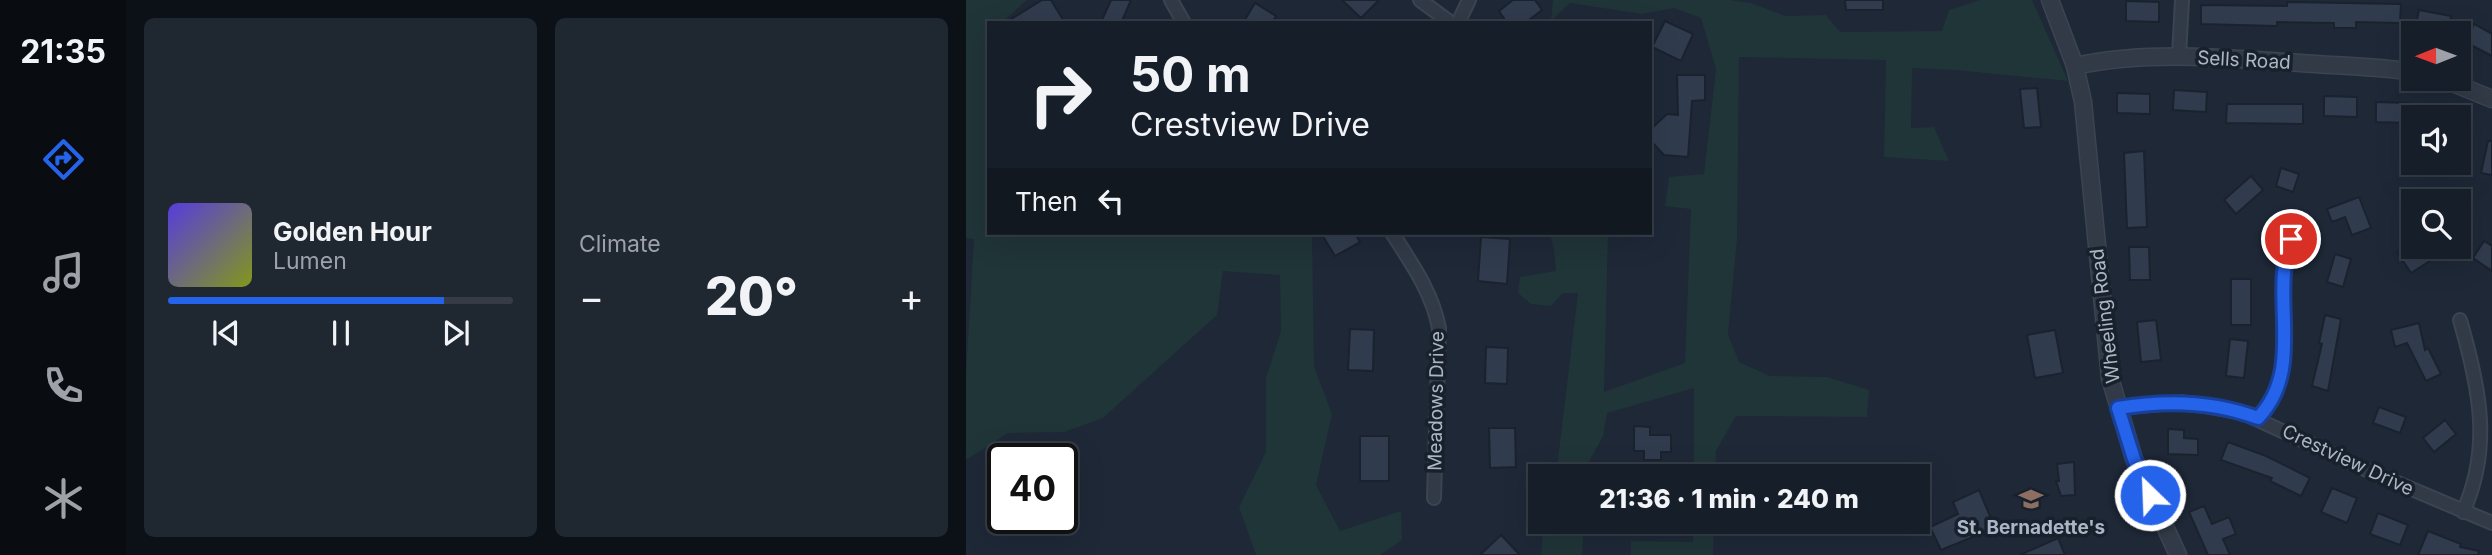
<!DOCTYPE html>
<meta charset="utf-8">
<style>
:root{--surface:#161e29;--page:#1f2731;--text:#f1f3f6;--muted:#9ea2a8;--line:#353c46;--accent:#2563eb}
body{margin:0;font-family:Inter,sans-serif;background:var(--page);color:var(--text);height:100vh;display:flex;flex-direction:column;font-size:26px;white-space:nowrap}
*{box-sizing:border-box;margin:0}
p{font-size:23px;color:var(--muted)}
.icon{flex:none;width:38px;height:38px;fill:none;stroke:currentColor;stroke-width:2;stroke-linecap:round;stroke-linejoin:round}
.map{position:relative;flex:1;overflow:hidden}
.side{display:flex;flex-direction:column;gap:18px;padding:18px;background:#0c1017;width:840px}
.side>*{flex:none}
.top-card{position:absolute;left:21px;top:21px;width:665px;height:214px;border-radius:0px;box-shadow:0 7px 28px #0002,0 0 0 2px var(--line);background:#161e29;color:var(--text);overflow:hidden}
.needle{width:46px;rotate:269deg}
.buttons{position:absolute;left:1435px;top:21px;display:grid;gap:14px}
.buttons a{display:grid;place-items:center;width:70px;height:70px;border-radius:0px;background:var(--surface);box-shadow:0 7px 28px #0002,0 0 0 2px var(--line);font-size:35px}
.speed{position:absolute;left:21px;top:443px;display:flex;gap:14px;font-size:35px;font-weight:700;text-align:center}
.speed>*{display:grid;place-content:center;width:91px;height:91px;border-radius:50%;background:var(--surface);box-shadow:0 7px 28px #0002,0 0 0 2px var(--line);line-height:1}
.speed .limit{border:4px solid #111;border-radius:10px;background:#fff;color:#111}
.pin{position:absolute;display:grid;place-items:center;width:60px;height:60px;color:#fff;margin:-30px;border:4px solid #fff;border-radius:50%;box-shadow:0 2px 7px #0007}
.me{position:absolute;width:77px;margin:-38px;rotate:336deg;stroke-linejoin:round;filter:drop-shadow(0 0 5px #0008)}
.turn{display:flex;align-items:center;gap:24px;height:147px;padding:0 28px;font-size:32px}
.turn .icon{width:91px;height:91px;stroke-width:2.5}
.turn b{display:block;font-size:49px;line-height:60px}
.then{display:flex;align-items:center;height:66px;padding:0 28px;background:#0003;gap:14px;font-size:26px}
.big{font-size:52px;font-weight:800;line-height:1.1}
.side .card{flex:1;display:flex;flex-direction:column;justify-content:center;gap:10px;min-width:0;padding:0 24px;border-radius:10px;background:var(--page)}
.song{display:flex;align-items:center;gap:21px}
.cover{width:84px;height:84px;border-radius:10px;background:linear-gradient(135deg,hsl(250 70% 55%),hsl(70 70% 35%))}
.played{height:7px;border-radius:4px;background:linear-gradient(90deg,var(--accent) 80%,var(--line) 80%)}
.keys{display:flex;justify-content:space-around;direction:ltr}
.heat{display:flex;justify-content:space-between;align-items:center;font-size:38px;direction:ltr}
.side .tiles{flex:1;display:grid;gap:18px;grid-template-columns:repeat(2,1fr)}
.trip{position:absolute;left:562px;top:464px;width:402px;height:70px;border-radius:0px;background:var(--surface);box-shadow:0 7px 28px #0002,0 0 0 2px var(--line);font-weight:800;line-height:70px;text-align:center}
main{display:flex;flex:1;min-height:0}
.dock{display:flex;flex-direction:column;width:126px;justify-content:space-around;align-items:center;background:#090c10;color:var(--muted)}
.dock .icon{width:49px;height:49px}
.dock .on{color:var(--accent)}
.dock b{font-size:32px;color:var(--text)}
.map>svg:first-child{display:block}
</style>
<main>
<nav class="dock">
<b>21:35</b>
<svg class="icon on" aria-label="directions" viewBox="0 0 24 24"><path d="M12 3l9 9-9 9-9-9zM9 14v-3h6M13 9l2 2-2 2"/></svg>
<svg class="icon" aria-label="music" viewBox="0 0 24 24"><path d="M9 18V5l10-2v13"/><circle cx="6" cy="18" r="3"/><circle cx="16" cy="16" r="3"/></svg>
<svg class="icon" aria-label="phone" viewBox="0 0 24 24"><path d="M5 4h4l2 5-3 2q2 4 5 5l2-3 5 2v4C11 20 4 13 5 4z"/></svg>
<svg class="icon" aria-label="climate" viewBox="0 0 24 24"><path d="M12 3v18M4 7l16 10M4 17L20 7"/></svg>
</nav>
<section class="side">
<div class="tiles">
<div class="card">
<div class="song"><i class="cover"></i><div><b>Golden Hour</b><p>Lumen</p></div></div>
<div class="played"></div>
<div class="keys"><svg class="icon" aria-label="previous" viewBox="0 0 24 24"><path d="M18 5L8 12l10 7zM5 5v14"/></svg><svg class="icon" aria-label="pause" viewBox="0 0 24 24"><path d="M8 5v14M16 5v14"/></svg><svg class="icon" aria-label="next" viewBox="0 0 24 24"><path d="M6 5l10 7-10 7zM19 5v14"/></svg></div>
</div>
<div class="card"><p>Climate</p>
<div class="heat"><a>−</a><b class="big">20°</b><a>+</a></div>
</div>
</div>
</section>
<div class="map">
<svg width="1526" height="555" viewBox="0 0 1526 555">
<rect width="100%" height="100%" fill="#1e2837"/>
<g fill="#203538">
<path d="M 0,0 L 61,0 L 35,23 L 23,23 L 23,233 L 346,233 L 348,366 L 366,414 L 350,485 L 374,531 L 435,511 L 436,540 L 414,555 L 290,555 L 273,507 L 300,452 L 300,378 L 315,331 L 314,275 L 257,271 L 251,315 L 137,418 L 98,432 L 42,433 L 0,460 L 0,374 L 8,239 L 0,238 Z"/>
<path d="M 587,0 L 763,0 L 785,3 L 819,16 L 860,15 L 874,32 L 976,31 L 983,10 L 1014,0 L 1066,0 L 1102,81 L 989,70 L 946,68 L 945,128 L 968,127 L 983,161 L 918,157 L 920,60 L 773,57 L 771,239 L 762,334 L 773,362 L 804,376 L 861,377 L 903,390 L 901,417 L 770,416 L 750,451 L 749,476 L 728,476 L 728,388 L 641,413 L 637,436 L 620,467 L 620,476 L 590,476 L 612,293 L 597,293 L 585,306 L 565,304 L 552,293 L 554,277 L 590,271 L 588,249 L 584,233 L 642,233 L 638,392 L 719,363 L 725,209 L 699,206 L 703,177 L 738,174 L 750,69 L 735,18 L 708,8 L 676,14 L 604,3 L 585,21 Z"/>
<path d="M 578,522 L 618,522 L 616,555 L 575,555 Z"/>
<path d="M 728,522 L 748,522 L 747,555 L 665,555 L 665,541 L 727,542 Z"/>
</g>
<g fill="#303c4e" stroke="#1a222e" stroke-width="2">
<path d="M 76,0 L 85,0 L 99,23 L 39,23 Z"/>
<path d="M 145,0 L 165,0 L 155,23 L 136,20 Z"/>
<path d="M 376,0 L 413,0 L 395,18 Z"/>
<path d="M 547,0 L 569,0 L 576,10 L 559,23 L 541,23 L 533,11 Z"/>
<path d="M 879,0 L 917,0 L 917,10 L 880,10 Z"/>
<path d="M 1160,1 L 1193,2 L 1193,22 L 1160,21 Z"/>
<path d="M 1321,2 L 1435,4 L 1434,23 L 1390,22 L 1390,28 L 1368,28 L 1368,23 L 1311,22 L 1311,26 L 1235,24 L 1235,5 L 1321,6 Z"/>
<path d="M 289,3 L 310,16 L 306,23 L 277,23 Z"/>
<path d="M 1453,10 L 1485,16 L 1482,33 L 1449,29 Z"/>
<path d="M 699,21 L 727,34 L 715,61 L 686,47 Z"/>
<path d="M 1508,24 L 1526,34 L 1526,56 L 1499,42 Z"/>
<path d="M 711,75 L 739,75 L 739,100 L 726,101 L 722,157 L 698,155 L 684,140 L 684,130 L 701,114 L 712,115 Z"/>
<path d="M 1071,88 L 1075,127 L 1058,128 L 1054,89 Z"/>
<path d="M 1208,90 L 1241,92 L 1240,112 L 1207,110 Z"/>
<path d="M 1151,93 L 1184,94 L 1184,114 L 1151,113 Z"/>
<path d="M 1358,96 L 1391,97 L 1391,117 L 1358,116 Z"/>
<path d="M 1410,102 L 1443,103 L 1442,123 L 1410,122 Z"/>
<path d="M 1261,104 L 1337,104 L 1337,124 L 1260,123 Z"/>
<path d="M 1493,125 L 1504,128 L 1496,161 L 1493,161 Z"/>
<path d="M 1522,141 L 1526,141 L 1526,175 L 1515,173 Z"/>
<path d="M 1178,151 L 1181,227 L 1161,228 L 1158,153 Z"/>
<path d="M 1315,168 L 1333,174 L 1327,192 L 1310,186 Z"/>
<path d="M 1285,176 L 1297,190 L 1270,214 L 1258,200 Z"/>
<path d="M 1393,197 L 1405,228 L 1386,235 L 1379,217 L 1366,222 L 1361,209 Z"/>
<path d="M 355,233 L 389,233 L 394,242 L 369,256 Z"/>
<path d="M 515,237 L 544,239 L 541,284 L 512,281 Z"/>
<path d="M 1518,241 L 1526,246 L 1526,271 L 1507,258 Z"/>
<path d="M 1447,242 L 1447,247 L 1486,247 L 1445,273 L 1431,252 Z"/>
<path d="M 1163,247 L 1183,247 L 1184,280 L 1164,280 Z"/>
<path d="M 1369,254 L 1385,259 L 1377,287 L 1361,282 Z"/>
<rect x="1265" y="279" width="20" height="46"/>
<path d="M 1359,315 L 1375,319 L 1362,391 L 1346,386 L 1356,344 L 1353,343 Z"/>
<path d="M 1190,320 L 1195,360 L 1175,362 L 1171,322 Z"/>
<path d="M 1453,323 L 1459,350 L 1462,348 L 1475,374 L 1460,381 L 1441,343 L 1429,347 L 1425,330 Z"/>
<path d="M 384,329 L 408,330 L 407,371 L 382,370 Z"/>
<path d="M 1089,330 L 1097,373 L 1069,378 L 1061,335 Z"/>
<path d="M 1264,339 L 1282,341 L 1278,378 L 1260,376 Z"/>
<path d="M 520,347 L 542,348 L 541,384 L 519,383 Z"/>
<path d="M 1413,407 L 1440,417 L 1434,433 L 1407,423 Z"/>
<path d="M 1479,420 L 1490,434 L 1468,452 L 1457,438 Z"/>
<path d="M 668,426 L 684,427 L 684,435 L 705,435 L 705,452 L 695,452 L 695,460 L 678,460 L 678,451 L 668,451 Z"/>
<path d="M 523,428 L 549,428 L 550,467 L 524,468 Z"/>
<path d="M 1202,429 L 1218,430 L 1218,438 L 1232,439 L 1232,455 L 1202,454 Z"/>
<rect x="394" y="436" width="29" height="45"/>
<path d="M 1262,442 L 1300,456 L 1344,478 L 1335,496 L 1304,481 L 1306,478 L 1255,460 Z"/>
<path d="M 1108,462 L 1109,495 L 1095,496 L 1090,481 L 1093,481 L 1091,464 Z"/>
<path d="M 1366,488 L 1391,498 L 1381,523 L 1355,512 Z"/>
<path d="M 1013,490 L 1029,528 L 975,550 L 964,527 L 992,514 L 987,502 Z"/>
<path d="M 1238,506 L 1246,524 L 1263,517 L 1270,534 L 1257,539 L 1264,555 L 1242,555 L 1223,512 Z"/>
<path d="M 1412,513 L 1442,525 L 1434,545 L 1404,534 Z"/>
<path d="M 1462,531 L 1495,544 L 1494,547 L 1513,551 L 1512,555 L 1452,555 Z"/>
<path d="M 535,535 L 554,555 L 514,555 Z"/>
<path d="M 1092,538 L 1099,555 L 1054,555 Z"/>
</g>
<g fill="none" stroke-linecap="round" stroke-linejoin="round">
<g stroke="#3b4451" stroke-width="16">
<g id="minor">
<path d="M 205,0 L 218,23"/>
<path d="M 454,0 L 485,23"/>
<path d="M 492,23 L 503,0"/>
<path d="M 1213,56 L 1216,0"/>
<path d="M 426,233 C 446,264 466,292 473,328 L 468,498"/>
<path d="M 1494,320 C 1514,389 1526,448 1497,512"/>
<path d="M 1152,408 L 1216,402 L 1277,413 L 1401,470 L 1526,523"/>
<path d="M 1292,418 C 1340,368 1303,298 1325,238"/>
</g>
</g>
<g stroke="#3b4451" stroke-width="19">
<g id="tertiary">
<path d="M 1084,0 L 1109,66 L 1117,102 L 1144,378 L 1168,459 L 1212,555"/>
<path d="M 1109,66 C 1183,50 1259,58 1334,63 C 1372,66 1410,66 1447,72"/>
<path d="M 1477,79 L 1526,99"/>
</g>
</g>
<use href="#minor" stroke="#323a47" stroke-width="12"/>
<use href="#tertiary" stroke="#323a47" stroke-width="16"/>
</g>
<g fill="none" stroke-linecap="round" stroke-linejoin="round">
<g stroke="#184099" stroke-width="18">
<path id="route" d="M 1184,495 L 1168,459 L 1152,408 C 1199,400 1247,401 1292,418 C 1340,368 1303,298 1325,239"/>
</g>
<use href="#route" stroke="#2563eb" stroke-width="12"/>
</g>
<defs>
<g id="school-bare" transform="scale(1.89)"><path d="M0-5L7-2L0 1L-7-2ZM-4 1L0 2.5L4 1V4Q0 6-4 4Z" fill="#8d6e63" stroke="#18202c" stroke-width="2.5" paint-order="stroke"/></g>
</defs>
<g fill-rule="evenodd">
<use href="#school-bare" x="1065" y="499"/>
</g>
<g text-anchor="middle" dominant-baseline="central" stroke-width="7" stroke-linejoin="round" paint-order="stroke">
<g font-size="19" fill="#acb5c5" stroke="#18202c">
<text transform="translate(1278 60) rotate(3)">Sells Road</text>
<text transform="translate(1139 316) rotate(-97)">Wheeling Road</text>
<text transform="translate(470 401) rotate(-89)">Meadows Drive</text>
<text transform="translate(1382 460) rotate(25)">Crestview Drive</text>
</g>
<g font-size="19" font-weight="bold" fill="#acb5c5" stroke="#18202c">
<text x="1065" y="527">St. Bernadette's</text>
</g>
</g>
</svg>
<div class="buttons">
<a><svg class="needle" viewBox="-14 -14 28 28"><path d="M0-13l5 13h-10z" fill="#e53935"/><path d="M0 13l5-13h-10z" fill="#9ea2a8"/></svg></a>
<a><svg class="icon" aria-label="sound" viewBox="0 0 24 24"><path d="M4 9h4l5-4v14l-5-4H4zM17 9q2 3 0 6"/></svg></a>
<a><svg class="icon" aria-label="search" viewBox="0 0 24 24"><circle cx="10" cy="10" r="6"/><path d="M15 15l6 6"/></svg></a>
</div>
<div class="speed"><div class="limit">40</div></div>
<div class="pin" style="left:1325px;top:239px;background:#d93025"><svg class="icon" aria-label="arrive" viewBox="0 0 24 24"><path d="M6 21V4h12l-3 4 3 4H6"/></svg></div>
<svg class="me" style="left:1184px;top:495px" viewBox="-20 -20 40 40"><circle r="17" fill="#2563eb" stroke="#fff" stroke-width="3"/><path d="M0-11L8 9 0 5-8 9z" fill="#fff"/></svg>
<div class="trip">21:36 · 1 min · 240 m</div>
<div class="top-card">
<div class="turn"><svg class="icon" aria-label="right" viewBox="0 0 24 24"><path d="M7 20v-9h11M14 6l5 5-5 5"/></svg><div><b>50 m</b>Crestview Drive</div></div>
<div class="then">Then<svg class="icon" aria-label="left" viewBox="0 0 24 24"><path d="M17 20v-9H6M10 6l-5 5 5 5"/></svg></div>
</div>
</div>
</main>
